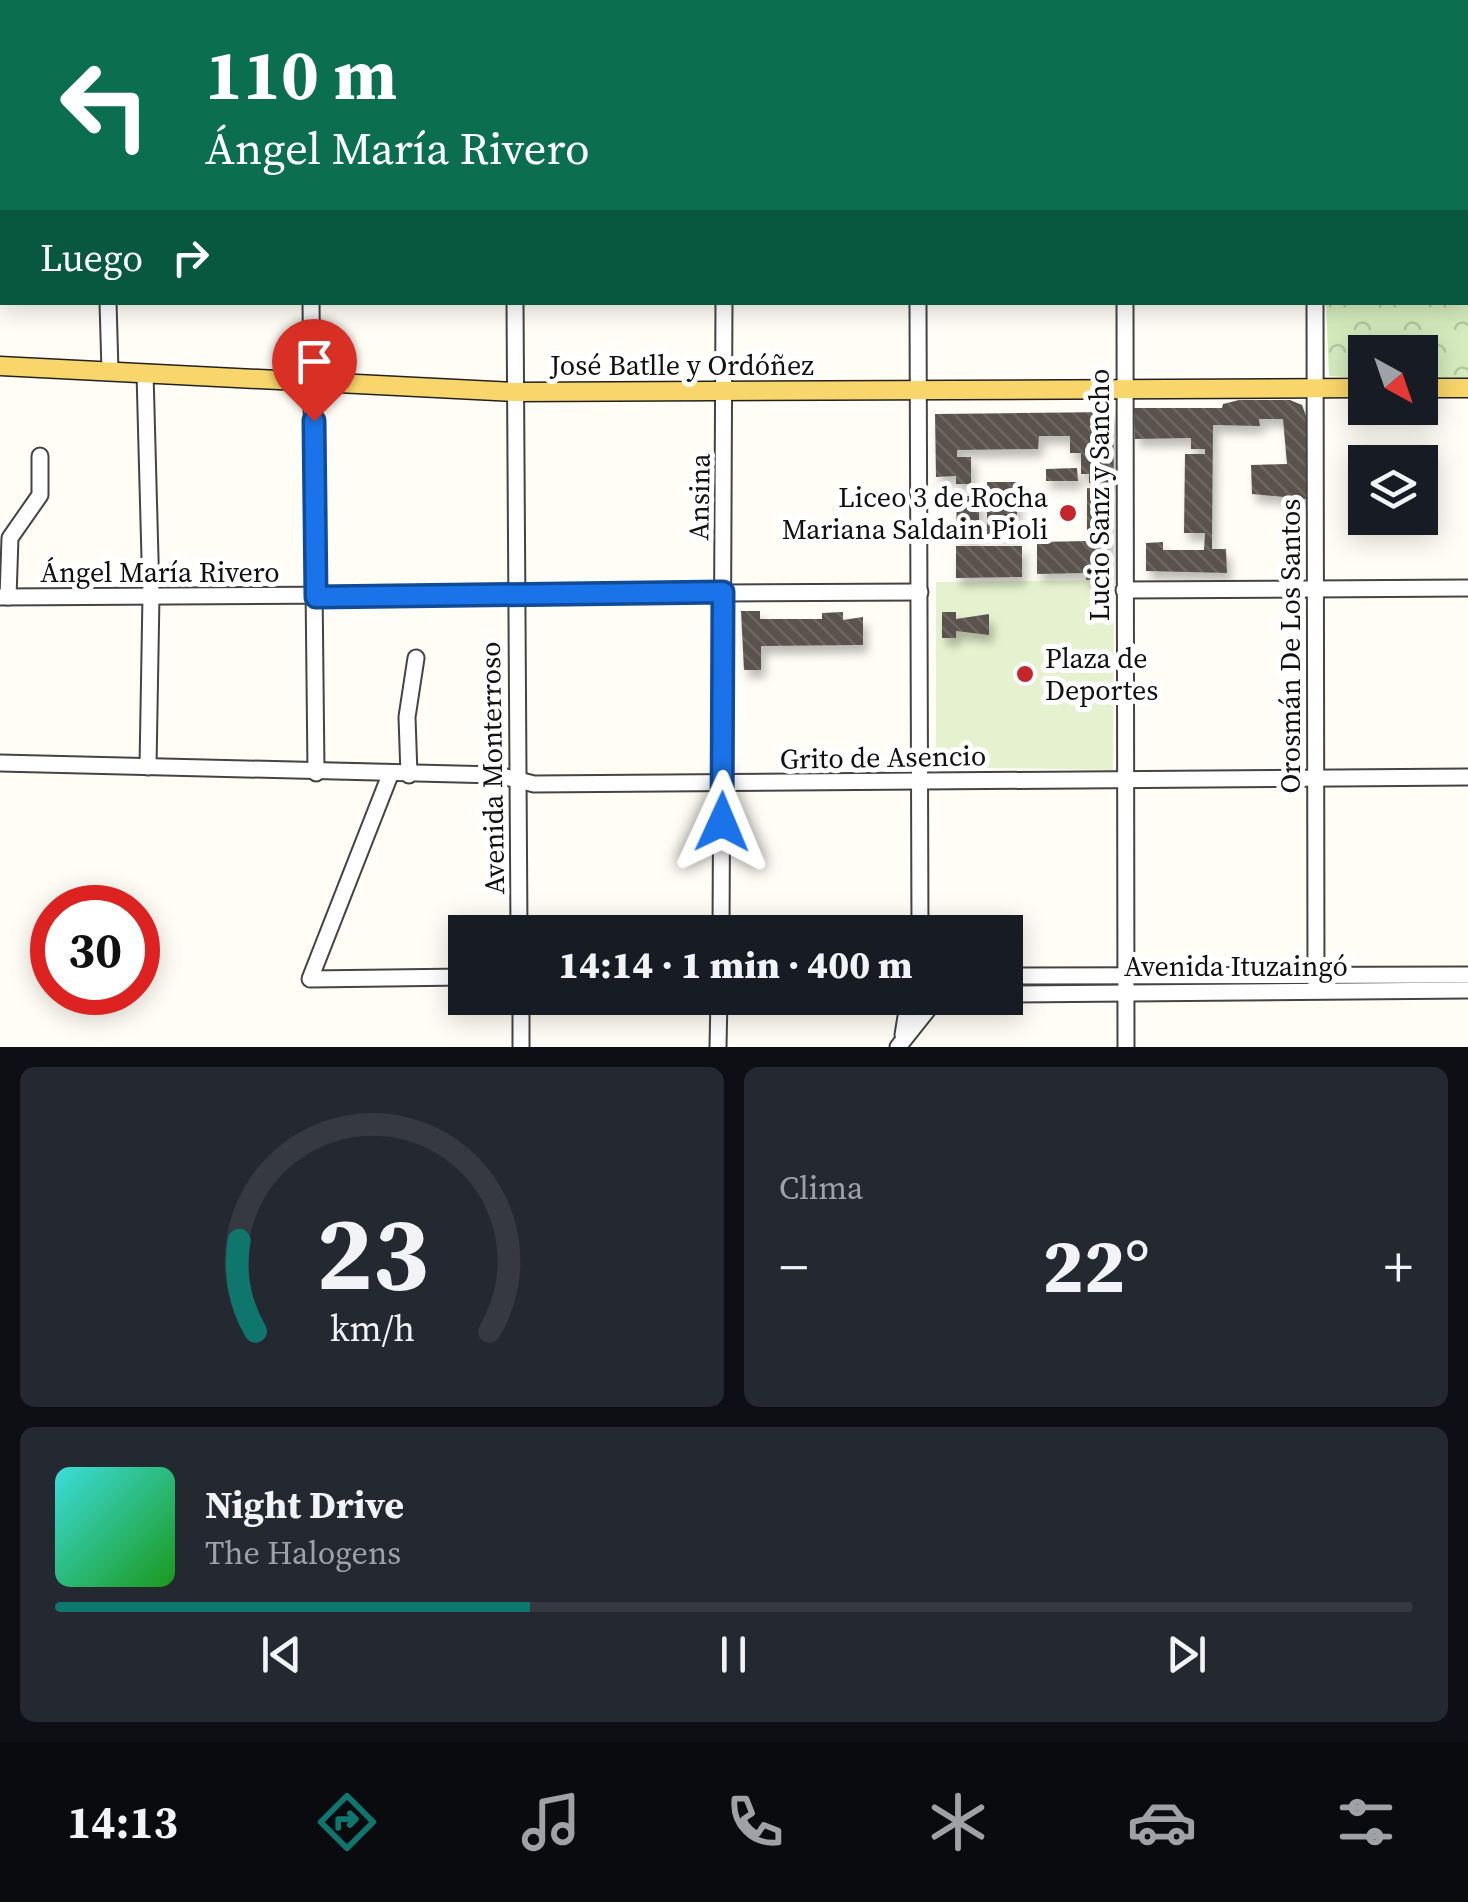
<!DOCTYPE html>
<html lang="es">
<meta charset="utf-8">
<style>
:root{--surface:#171b24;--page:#242831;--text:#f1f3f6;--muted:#9ea1a6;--line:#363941;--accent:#0f766e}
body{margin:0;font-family:"Source Serif 4",serif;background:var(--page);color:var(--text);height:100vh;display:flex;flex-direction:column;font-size:38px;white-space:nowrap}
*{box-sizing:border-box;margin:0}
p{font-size:32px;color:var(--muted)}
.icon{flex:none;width:55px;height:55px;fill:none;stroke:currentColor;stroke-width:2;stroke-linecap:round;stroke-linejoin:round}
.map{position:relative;height:1047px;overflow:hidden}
.details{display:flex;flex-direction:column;gap:20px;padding:20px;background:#0d0f14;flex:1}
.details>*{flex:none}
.guide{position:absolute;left:0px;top:0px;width:1470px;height:305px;box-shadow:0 5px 25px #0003;background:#0b6e4f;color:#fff;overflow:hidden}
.needle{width:65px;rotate:140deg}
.controls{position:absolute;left:1348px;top:335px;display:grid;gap:20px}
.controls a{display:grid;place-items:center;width:90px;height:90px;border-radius:0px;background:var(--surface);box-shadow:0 5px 25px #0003;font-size:50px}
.speed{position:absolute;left:30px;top:885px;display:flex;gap:20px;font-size:50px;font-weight:700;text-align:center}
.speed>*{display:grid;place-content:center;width:130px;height:130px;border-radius:50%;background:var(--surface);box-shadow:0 5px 25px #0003;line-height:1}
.speed .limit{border:15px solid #d22;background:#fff;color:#111}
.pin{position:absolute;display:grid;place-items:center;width:85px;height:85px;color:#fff;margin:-102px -42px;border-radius:50% 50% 50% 0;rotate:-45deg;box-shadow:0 0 10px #0007}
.pin .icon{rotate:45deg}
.me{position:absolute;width:110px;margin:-55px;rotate:1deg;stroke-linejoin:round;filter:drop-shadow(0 0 8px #0008)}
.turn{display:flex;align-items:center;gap:35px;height:210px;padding:0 40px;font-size:45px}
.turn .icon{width:130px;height:130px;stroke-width:2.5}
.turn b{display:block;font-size:70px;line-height:85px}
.then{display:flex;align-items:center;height:95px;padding:0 40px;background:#0003;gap:20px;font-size:38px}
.big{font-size:75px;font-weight:800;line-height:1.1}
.details .tile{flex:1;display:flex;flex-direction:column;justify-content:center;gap:15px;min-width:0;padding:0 35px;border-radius:15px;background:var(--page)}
.details .dial{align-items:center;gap:0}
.dial svg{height:260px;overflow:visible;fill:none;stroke:var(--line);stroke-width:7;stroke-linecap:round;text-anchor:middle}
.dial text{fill:var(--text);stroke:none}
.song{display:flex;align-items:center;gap:30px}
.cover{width:120px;height:120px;border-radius:15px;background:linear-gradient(135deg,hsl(180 70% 55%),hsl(120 70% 35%))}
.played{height:10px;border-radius:5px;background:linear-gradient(90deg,var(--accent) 35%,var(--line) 35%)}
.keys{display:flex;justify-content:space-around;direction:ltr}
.heat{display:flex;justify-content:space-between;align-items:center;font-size:55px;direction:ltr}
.details .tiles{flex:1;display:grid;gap:20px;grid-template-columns:1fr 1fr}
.tile:last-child{grid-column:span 2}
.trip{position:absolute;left:448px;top:915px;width:575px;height:100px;border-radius:0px;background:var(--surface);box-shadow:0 5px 25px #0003;font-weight:800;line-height:100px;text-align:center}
.dock{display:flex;height:160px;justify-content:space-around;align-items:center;background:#090b0e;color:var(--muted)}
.dock .icon{width:70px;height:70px}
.dock .current{color:var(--accent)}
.dock b{font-size:45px;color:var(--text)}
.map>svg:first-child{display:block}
</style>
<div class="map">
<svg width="1468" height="1047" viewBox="0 0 1468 1047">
<defs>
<pattern id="park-crowns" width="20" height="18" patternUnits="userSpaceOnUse" patternTransform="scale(2.5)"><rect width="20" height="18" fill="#d5ebbd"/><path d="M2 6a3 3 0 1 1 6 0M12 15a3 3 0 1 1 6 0" fill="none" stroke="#b6c8a1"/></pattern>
<pattern id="building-back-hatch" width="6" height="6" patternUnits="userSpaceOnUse" patternTransform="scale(2.5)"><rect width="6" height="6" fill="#5a524d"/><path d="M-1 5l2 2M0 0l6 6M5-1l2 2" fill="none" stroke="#6d6662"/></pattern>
<filter id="shadow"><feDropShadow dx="4.5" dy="8" stdDeviation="5" flood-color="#0004"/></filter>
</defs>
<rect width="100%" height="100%" fill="#fffdf5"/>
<path fill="url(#park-crowns)" d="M 1468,203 L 1468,378 L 1420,378 L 1420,352 L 1365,352 L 1365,378 L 1329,376 L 1326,303 L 1468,302 Z"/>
<path fill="#e6f2cf" d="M 1114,580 L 1113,770 L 936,767 L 936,582 Z"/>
<g fill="url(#building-back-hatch)" filter="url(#shadow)">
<path d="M 1239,400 L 1290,400 L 1302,405 L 1306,416 L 1306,499 L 1252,494 L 1251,465 L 1287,464 L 1283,419 L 1259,419 L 1260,426 L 1213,425 L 1212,549 L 1226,549 L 1227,573 L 1146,571 L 1146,543 L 1163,542 L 1163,550 L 1204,550 L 1205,533 L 1184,533 L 1185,454 L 1205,454 L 1205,449 L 1191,449 L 1191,438 L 1135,439 L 1134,408 L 1222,408 L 1223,404 Z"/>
<path d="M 1113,412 L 1114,482 L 1089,483 L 1089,474 L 1081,474 L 1081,453 L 1070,453 L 1070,436 L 1039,436 L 1038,449 L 957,450 L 957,457 L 971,457 L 971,484 L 956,484 L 956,476 L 936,477 L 935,414 Z"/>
<path d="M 1077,468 L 1078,481 L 1046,481 L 1046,469 Z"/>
<rect x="987" y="482" width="30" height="52"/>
<path d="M 1087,488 L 1109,488 L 1109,580 L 1086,580 L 1086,573 L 1037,574 L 1037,542 L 1087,541 Z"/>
<path d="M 957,496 L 979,496 L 979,537 L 956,537 Z"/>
<path d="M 956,546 L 1022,546 L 1022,577 L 956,578 Z"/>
<path d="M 741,611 L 760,611 L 760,619 L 822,619 L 822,613 L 843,612 L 843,620 L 863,617 L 863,645 L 761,646 L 761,670 L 744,670 Z"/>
<path d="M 942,612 L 956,612 L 956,619 L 989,614 L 989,635 L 956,631 L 956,638 L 942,638 Z"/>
</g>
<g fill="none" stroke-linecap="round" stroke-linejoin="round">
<g stroke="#444" stroke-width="19">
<g id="minor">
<path d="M 514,0 L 514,2"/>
<path d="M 721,0 L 721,2"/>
<path d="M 915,0 L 915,2"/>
<path d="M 1124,0 L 1124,2"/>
<path d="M 105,2 L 105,0"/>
<path d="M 311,2 L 311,0"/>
<path d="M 1315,2 L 1315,0"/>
<path d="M 0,28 L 2,28"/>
<path d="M 0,199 L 2,199"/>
<path d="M 108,302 L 110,371"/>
<path d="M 311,302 L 316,773"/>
<path d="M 515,302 L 519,932"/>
<path d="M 918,302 L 920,932"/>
<path d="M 1125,302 L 1126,1047"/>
<path d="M 1315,302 L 1316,990"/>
<path d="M 145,373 L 151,595 L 148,767"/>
<path d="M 1124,590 L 1468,588"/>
<path d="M 0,597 L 920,592"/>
<path d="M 8,597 L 10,538 L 40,495 L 40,456"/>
<path d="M 0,763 L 498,775 L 534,784 L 1468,777"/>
<path d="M 390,775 L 310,979 L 465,977"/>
<path d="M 409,775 L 407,717 L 416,658"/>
<path d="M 721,932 L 724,302"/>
<path d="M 1005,976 L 1468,975"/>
<path d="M 1005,994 L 1468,990"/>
<path d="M 521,998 L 521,1047"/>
<path d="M 903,1035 L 909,998"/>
<path d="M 718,1047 L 719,998"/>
<path d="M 898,1047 L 937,998"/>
</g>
</g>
<g stroke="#222" stroke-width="21">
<g id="major">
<path d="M 0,366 L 515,392 L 1365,388"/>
<path d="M 1420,388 L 1468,388"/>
</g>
</g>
<use href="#minor" stroke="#fff" stroke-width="15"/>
<use href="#major" stroke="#f9d66b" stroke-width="18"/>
</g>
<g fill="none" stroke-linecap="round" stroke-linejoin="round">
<g stroke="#114b97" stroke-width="25">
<path id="route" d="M 314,421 L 316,597 L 723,592 L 722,822"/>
</g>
<use href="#route" stroke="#1a73e8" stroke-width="18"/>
</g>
<g fill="#c4262e" stroke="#fff" stroke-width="4">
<circle cx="1068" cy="513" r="10"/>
<circle cx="1025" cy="674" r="10"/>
</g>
<g text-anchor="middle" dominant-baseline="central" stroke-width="10" stroke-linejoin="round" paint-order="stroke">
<g font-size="28" fill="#111" stroke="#fff">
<text x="682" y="365">José Batlle y Ordóñez</text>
<text transform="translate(1099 495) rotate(-90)">Lucio Sanz y Sancho</text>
<text transform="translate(699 497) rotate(-89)">Ansina</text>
<text x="160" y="572">Ángel María Rivero</text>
<text transform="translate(1290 646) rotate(-90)">Orosmán De Los Santos</text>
<text transform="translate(883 757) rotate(-1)">Grito de Asencio</text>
<text transform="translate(492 768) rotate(-91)">Avenida Monterroso</text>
<text x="1236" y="966">Avenida Ituzaingó</text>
</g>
<g font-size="28" fill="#111" stroke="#fff" text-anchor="end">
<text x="1048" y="497">Liceo 3 de Rocha<tspan x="1048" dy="32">Mariana Saldain Pioli</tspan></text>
<text x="1045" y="658" text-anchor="start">Plaza de<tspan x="1045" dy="32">Deportes</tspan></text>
</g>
</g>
</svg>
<div class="controls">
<a><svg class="needle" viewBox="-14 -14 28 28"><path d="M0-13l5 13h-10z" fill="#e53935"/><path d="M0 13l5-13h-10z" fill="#9ea1a6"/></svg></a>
<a><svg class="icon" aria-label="layers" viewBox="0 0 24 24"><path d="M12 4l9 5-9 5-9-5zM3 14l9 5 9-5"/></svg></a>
</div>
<div class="speed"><div class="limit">30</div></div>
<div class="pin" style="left:314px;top:421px;background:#d93025"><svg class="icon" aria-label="arrive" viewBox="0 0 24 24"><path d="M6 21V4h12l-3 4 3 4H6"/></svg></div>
<svg class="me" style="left:722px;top:822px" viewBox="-20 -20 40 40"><path d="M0-17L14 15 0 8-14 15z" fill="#1a73e8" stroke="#fff" stroke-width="4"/></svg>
<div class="trip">14:14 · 1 min · 400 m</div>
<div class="guide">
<div class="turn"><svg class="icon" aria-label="left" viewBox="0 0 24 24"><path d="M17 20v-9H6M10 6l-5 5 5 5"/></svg><div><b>110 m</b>Ángel María Rivero</div></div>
<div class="then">Luego<svg class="icon" aria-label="right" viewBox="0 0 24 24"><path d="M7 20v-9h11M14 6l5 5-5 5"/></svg></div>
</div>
</div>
<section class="details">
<div class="tiles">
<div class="tile dial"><svg viewBox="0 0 100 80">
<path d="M14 69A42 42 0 1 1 86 69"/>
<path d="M14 69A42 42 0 0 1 9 41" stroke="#0f766e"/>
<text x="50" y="56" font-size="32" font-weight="700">23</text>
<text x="50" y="72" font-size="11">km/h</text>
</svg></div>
<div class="tile"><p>Clima</p>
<div class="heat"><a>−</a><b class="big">22°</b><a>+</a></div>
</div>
<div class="tile">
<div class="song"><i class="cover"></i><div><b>Night Drive</b><p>The Halogens</p></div></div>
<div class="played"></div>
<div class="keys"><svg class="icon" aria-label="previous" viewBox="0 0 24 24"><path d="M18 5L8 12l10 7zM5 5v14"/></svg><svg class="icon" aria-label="pause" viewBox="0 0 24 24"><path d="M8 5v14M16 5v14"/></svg><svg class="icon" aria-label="next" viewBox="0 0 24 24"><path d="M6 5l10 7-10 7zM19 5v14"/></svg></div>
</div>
</div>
</section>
<nav class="dock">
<b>14:13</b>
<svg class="icon current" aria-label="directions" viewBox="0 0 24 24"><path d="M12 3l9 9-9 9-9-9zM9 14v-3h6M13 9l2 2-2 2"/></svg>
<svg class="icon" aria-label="music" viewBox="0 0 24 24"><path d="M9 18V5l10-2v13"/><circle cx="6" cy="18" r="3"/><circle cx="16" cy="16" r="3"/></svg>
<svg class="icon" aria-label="phone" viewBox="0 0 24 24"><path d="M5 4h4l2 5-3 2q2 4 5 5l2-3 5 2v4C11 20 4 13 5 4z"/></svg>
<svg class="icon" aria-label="climate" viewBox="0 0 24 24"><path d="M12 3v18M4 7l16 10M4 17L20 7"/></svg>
<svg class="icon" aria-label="car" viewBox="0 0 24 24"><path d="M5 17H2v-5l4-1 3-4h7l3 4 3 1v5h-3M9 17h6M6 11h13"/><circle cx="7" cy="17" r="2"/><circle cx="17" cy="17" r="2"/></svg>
<svg class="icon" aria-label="filters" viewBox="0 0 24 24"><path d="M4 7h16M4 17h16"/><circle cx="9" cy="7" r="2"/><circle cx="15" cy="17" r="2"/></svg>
</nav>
